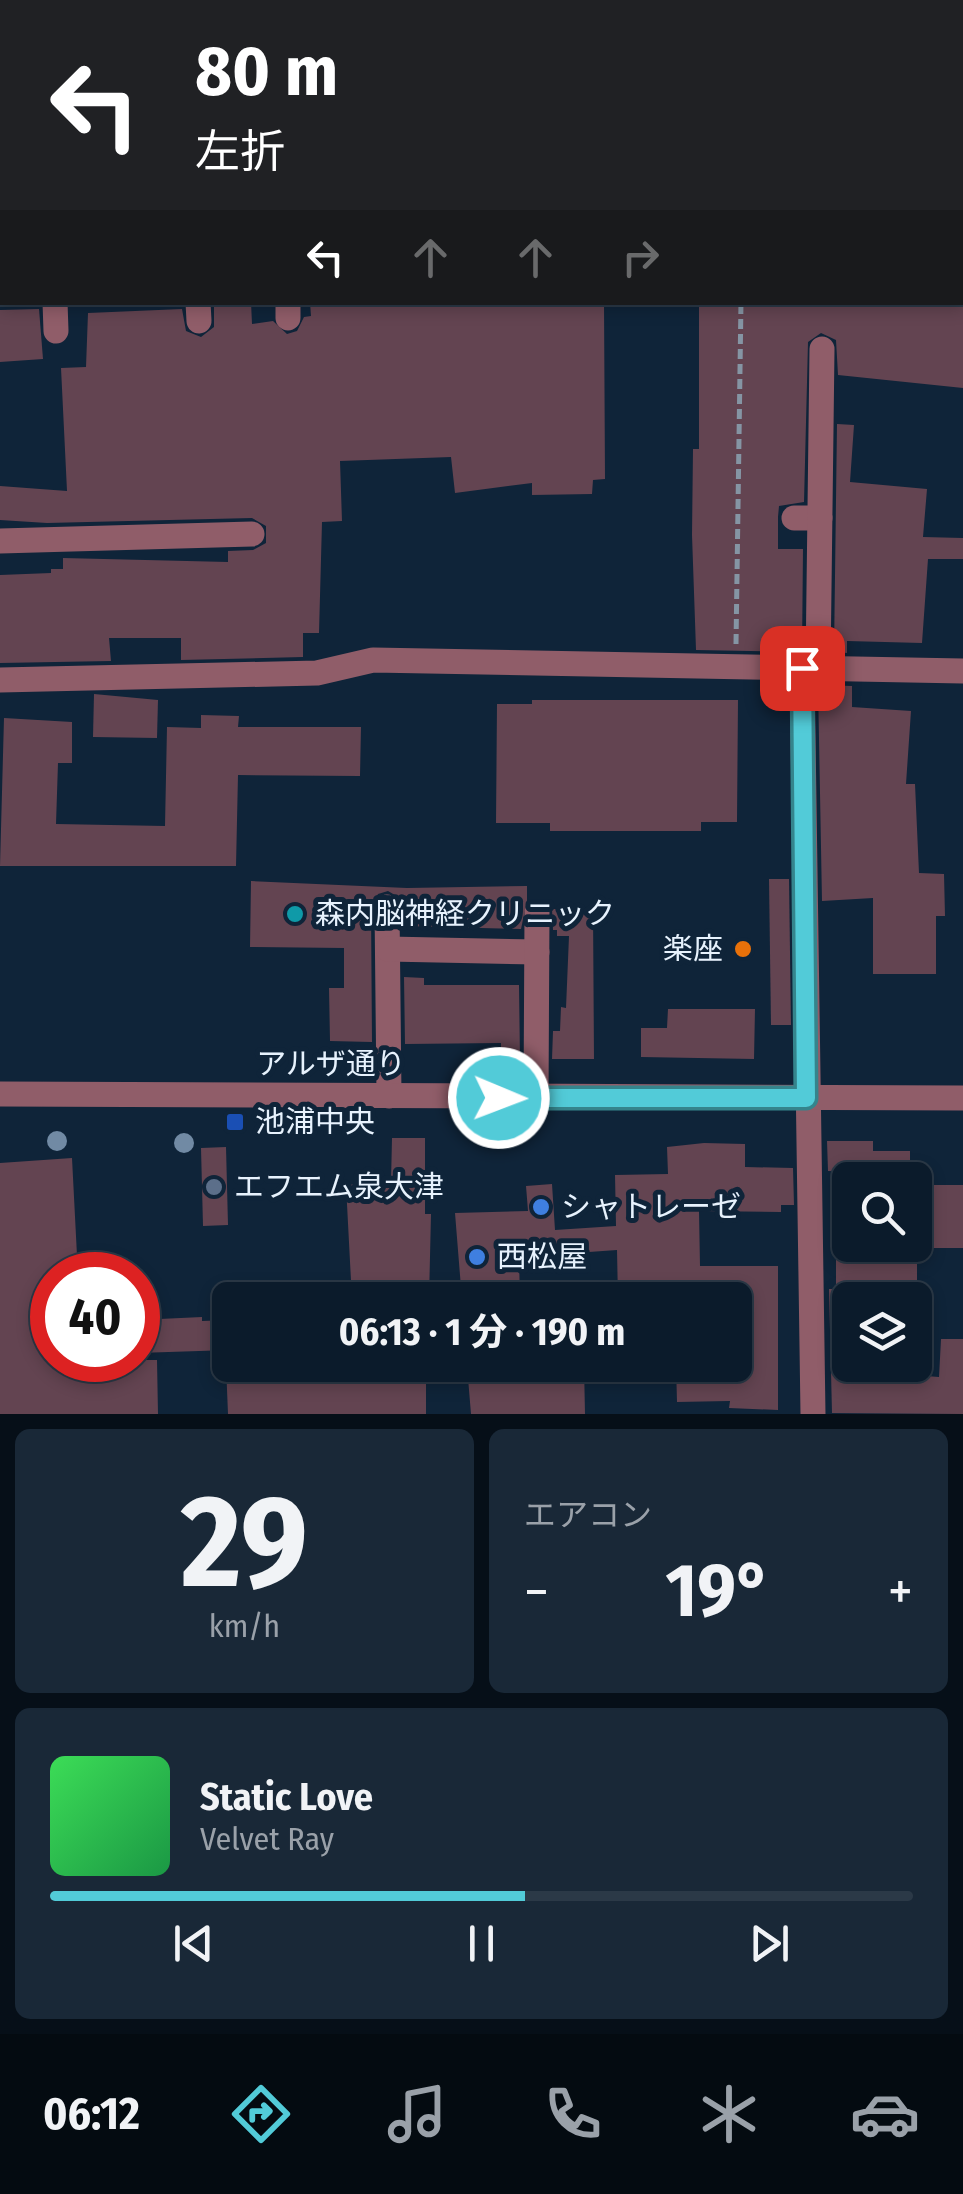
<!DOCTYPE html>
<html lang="ja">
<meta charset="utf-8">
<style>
:root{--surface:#0b1b2b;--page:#192837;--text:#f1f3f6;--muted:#9aa1a9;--line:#2b3947;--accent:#52cbd8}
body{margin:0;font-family:"Fira Sans Condensed","Noto Sans JP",sans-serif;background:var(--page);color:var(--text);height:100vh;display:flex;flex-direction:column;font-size:38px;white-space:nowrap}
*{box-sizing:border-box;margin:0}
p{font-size:32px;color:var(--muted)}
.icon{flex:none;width:55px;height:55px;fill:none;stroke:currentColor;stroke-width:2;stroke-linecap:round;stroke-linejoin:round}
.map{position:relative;height:1414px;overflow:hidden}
.sheet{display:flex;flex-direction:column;gap:15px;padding:15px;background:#060f18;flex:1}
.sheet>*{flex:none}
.guide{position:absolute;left:0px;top:0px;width:965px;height:305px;box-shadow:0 5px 15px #0003,0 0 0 2px var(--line);background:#202124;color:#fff;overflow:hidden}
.controls{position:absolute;left:832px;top:1162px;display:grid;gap:20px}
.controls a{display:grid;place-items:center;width:100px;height:100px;border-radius:15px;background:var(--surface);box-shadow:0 5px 15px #0003,0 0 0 2px var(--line);font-size:50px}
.speed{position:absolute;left:30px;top:1252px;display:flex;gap:20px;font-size:50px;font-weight:700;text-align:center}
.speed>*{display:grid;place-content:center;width:130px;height:130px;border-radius:50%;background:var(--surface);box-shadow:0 5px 15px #0003,0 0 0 2px var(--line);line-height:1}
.speed .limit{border:15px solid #d22;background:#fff;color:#111}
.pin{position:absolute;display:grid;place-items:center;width:85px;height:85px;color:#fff;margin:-42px;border-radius:20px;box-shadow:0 5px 15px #0006}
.me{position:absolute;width:110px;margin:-55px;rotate:91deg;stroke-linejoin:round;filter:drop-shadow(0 0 8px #0008)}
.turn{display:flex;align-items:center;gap:35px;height:210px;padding:0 30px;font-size:45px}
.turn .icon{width:130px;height:130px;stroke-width:2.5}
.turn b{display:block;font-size:70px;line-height:85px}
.lanes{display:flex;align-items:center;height:95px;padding:0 30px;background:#0003;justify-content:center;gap:50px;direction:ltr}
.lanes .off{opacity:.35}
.big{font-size:75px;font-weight:700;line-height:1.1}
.sheet .widget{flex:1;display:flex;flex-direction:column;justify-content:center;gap:15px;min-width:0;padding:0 35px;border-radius:15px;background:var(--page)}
.sheet .dial{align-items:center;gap:0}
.dial b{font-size:130px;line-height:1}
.song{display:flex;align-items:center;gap:30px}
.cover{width:120px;height:120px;border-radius:15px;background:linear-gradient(135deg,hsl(130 70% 55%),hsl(140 70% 35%))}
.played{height:10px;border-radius:5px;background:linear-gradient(90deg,var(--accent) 55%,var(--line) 55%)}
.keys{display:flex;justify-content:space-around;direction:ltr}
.heat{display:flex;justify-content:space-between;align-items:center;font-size:55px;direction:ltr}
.sheet .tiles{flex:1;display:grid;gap:15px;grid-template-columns:1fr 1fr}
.widget:last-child{grid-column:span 2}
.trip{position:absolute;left:212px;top:1282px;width:540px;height:100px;border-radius:15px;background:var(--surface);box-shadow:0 5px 15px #0003,0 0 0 2px var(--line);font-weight:700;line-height:100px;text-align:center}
.menu{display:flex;height:160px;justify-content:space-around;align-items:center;background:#040b11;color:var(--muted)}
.menu .icon{width:70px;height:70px}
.menu .active{color:var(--accent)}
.menu b{font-size:45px;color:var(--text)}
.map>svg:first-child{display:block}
</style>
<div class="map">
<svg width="963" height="1414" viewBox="0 0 963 1414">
<rect width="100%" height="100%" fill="#0f2439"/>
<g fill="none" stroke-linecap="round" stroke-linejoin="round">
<path stroke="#184c56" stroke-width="8" d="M 962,269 L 963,269"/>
</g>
<g fill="#634451">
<path d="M 214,302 L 251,302 L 252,324 L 273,321 L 287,334 L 297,331 L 304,317 L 311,316 L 310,302 L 604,302 L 605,479 L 593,480 L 592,494 L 532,495 L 532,483 L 455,493 L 451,457 L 340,461 L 342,521 L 322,522 L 319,633 L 303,633 L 303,657 L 181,660 L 181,638 L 109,638 L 111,661 L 0,663 L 0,575 L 51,573 L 51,569 L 63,569 L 63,558 L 228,562 L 228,551 L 253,550 L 266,543 L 266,526 L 252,518 L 47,523 L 0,520 L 0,486 L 67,491 L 61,368 L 86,367 L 88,313 L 182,309 L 186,331 L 201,337 L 214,327 Z"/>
<path d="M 699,302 L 963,302 L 963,388 L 838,375 L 836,340 L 821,333 L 808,342 L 804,502 L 779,506 L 778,517 L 778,549 L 803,549 L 802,652 L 696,650 L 692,535 L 693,449 L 699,449 Z"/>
<path d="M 39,309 L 43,359 L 0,362 L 0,310 Z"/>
<path d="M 837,424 L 854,425 L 850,482 L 927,489 L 923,537 L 963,538 L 963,559 L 928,559 L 922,643 L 847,641 L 847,653 L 834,652 Z"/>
<path d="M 818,685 L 852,686 L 852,707 L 911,711 L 906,784 L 915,784 L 919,873 L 944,874 L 945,916 L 936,916 L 936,974 L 873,974 L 873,898 L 822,901 Z"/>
<path d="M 94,694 L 158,700 L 157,738 L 93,737 Z"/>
<path d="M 532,700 L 738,700 L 737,822 L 701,822 L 701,831 L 550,831 L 550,823 L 496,823 L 497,704 L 532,704 Z"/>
<path d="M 201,715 L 239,716 L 238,727 L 361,727 L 360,776 L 238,775 L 236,866 L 0,866 L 4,718 L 72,722 L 72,763 L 58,763 L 56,824 L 165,826 L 167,727 L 201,728 Z"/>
<path d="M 769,879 L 789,879 L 791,1025 L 771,1025 Z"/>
<path d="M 251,881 L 407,888 L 527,886 L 527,901 L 521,929 L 403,926 L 400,898 L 388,891 L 378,894 L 371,907 L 372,1042 L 330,1041 L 329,988 L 344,988 L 344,948 L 250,947 Z"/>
<path d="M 552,909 L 593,909 L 594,1059 L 552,1059 L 553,1031 L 560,1031 L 561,1007 L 566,1008 L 569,936 L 557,936 L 557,930 L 553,930 Z"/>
<path d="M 404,977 L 424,978 L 424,985 L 519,985 L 520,1060 L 501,1060 L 501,1043 L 405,1044 Z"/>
<path d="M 668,1009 L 755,1009 L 754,1059 L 641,1057 L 641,1028 L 667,1028 Z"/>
<path d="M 392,1138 L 425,1138 L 425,1214 L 431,1214 L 429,1300 L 352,1300 L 346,1185 L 391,1182 Z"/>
<path d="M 827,1141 L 873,1141 L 873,1151 L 910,1151 L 910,1174 L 828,1171 Z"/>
<path d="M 704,1143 L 745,1144 L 745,1167 L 793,1168 L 794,1205 L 781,1205 L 781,1212 L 699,1211 L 700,1266 L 778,1266 L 778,1410 L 729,1408 L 730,1401 L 677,1402 L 676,1365 L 735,1365 L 735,1300 L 618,1300 L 617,1250 L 519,1257 L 520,1300 L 462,1300 L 455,1213 L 528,1211 L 526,1186 L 552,1184 L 555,1230 L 616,1226 L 615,1175 L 668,1174 L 667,1147 Z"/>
<path d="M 226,1147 L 228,1225 L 203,1226 L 201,1148 Z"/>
<path d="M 72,1158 L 78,1275 L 52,1275 L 52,1360 L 157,1360 L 158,1414 L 0,1414 L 0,1163 Z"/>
<rect x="925" y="1185" width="38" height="63"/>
<path d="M 836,1245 L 917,1245 L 917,1300 L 850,1300 L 850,1378 L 900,1374 L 939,1377 L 941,1339 L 963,1339 L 963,1414 L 832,1413 L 829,1289 L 836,1289 Z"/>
<path d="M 202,1317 L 202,1321 L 230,1320 L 230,1350 L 138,1353 L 138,1320 Z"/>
<path d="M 226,1365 L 379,1367 L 379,1378 L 426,1379 L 426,1414 L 228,1414 Z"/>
<path d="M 541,1365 L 584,1365 L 585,1414 L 471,1414 L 468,1378 L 541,1372 Z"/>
</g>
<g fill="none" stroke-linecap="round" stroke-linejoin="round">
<path stroke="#8595a4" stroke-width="5" stroke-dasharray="10 5" stroke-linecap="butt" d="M 736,644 L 741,302"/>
<g stroke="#905d69" stroke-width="25">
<path d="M 332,0 L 332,2"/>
<path d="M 0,25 L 2,25"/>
<path d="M 0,243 L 2,243"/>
<path d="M 55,302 L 56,331"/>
<path d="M 198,302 L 199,321"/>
<path d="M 288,302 L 288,318"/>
<path d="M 794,518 L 820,518"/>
<path d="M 0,541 L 252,534"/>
<path d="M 802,668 L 813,1414"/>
<path d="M 818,668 L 822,349"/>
<path d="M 0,680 L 317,673 L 373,660 L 963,671"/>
<path d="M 387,907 L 389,1096"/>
<path d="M 388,949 L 537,952"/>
<path d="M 0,1094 L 963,1098"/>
<path d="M 536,1098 L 537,913"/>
</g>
</g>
<g fill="#718aa4">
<circle cx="57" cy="1141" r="10"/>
<circle cx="184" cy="1143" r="10"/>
</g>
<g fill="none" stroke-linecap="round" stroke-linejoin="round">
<g stroke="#35848c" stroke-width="25">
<path id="route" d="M 499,1098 L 806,1098 L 802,668"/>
</g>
<use href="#route" stroke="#52cbd8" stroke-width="18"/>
</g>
<circle fill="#0f9aa8" stroke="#0f2439" stroke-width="4" cx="295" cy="914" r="10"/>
<circle fill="#e8710a" stroke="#0f2439" stroke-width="4" cx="743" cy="949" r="10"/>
<rect fill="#1a4fb4" stroke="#0f2439" stroke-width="4" x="225" y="1112" width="20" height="20" rx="5"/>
<circle fill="#5c6f8a" stroke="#0f2439" stroke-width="4" cx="214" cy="1187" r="10"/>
<g fill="#3f7fe0" stroke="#0f2439" stroke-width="4">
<circle cx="541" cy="1207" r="10"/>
<circle cx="477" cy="1257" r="10"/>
</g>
<g text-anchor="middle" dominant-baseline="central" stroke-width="10" stroke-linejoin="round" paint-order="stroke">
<g font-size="30" fill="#e7f2fd" stroke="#0f2439" text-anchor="start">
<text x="315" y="914">森内脳神経クリニック</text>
<text x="723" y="949" text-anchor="end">楽座</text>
<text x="255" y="1122">池浦中央</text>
<text x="234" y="1187">エフエム泉大津</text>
<text x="561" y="1207">シャトレーゼ</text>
<text x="497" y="1257">西松屋</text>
</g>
<g font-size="30" fill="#e7f2fd" stroke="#0f2439">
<text x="331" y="1064">アルザ通り</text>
</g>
</g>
</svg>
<div class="controls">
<a><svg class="icon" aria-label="search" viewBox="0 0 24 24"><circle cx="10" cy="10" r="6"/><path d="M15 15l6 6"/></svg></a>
<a><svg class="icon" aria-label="layers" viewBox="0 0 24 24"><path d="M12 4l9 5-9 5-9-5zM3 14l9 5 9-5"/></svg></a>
</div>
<div class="speed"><div class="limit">40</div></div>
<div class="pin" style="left:802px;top:668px;background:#d93025"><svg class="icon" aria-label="arrive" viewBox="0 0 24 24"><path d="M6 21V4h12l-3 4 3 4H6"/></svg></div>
<svg class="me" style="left:499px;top:1098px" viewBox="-20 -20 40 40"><circle r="17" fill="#52cbd8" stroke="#fff" stroke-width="3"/><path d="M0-11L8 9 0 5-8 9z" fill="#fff"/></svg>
<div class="trip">06:13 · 1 分 · 190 m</div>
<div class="guide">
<div class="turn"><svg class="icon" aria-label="left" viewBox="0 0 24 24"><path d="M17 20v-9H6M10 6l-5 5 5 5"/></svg><div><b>80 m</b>左折</div></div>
<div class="lanes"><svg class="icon" aria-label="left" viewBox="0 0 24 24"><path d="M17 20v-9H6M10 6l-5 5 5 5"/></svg><svg class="icon off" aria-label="ahead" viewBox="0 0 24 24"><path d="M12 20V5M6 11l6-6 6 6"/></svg><svg class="icon off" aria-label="ahead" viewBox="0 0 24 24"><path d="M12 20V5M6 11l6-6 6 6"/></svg><svg class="icon off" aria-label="right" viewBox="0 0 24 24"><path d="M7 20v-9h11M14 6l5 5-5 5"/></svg></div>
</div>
</div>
<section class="sheet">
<div class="tiles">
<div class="widget dial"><b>29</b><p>km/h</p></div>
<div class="widget"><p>エアコン</p>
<div class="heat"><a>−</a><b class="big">19°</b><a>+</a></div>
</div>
<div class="widget">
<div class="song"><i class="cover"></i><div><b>Static Love</b><p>Velvet Ray</p></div></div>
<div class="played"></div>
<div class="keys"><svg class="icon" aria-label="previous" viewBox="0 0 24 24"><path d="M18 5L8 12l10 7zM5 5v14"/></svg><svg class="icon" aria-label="pause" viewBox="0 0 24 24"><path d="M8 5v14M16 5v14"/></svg><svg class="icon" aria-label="next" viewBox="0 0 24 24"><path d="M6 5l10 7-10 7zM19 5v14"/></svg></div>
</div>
</div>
</section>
<nav class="menu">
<b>06:12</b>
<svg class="icon active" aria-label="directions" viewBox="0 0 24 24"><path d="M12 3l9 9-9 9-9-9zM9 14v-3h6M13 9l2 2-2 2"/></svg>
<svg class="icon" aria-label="music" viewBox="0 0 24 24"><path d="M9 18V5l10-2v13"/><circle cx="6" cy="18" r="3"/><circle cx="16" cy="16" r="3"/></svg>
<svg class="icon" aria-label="phone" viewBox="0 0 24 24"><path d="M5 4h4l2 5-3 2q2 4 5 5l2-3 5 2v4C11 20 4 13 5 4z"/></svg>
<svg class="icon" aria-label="climate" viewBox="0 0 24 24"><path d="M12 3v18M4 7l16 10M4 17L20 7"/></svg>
<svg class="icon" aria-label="car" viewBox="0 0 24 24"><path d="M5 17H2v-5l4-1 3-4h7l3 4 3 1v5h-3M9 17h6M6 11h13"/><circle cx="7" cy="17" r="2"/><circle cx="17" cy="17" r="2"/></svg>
</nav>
